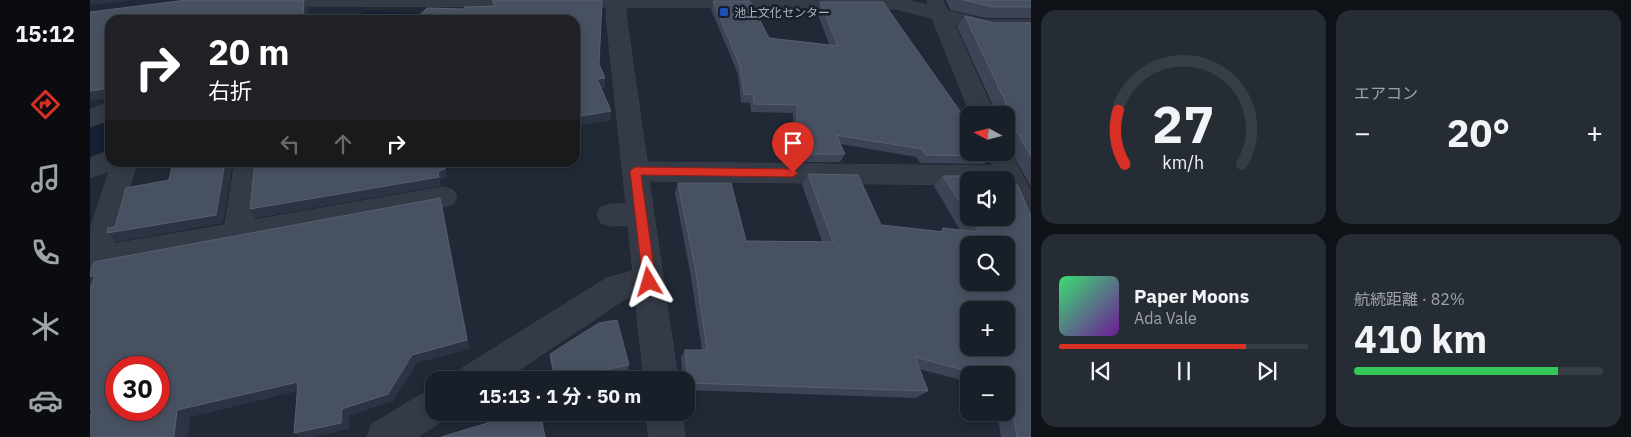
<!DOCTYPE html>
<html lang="ja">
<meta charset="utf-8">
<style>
:root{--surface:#191f28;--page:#262c34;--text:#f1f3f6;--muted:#9fa2a8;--line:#373d45;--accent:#d93025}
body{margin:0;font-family:"IBM Plex Sans","Noto Sans JP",sans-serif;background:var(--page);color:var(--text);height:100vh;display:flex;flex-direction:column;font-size:19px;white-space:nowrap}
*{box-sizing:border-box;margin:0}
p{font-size:16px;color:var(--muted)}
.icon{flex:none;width:28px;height:28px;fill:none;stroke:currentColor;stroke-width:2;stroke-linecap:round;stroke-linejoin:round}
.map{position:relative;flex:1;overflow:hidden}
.drawer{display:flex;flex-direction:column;gap:10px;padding:10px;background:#0e1116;width:600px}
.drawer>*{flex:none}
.banner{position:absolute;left:15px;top:15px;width:475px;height:152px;border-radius:15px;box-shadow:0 2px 8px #0003,0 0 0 1px var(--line);background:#202124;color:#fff;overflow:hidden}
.needle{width:32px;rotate:277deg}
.buttons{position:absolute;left:870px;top:106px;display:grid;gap:10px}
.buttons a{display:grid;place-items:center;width:55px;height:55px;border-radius:10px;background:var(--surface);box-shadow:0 2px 8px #0003,0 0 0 1px var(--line);font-size:25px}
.speed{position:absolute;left:15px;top:356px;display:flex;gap:10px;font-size:25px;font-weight:700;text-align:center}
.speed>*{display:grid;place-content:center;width:65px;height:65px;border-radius:50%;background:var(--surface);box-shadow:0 2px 8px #0003,0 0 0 1px var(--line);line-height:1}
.speed .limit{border:8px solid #d22;background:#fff;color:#111}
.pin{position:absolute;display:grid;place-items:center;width:42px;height:42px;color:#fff;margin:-51px -21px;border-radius:50% 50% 50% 0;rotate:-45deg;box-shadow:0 0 5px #0007}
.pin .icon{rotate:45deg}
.me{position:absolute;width:55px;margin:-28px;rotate:353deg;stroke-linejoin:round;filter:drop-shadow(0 0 4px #0008)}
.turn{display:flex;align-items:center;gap:18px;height:105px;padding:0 20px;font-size:22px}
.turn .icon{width:65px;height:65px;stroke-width:2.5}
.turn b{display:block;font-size:35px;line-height:42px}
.lanes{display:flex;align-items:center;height:48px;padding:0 20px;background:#0003;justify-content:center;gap:25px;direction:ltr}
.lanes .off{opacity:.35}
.big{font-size:38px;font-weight:700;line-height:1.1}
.drawer .widget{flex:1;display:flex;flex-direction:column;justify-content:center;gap:8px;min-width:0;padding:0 18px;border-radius:15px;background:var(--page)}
.drawer .dial{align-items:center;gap:0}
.dial svg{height:130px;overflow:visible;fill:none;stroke:var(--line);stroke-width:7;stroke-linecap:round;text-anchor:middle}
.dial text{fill:var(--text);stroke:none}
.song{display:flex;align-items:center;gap:15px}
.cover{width:60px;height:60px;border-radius:8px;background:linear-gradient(135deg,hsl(140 70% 55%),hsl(280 70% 35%))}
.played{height:5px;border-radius:2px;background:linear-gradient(90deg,var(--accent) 75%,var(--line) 75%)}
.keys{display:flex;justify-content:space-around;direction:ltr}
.heat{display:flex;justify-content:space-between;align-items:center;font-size:28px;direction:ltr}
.charge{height:8px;border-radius:4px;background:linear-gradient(90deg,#34c759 82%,var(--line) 0)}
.drawer .tiles{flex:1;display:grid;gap:10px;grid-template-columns:repeat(2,1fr)}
.trip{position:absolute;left:335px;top:371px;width:270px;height:50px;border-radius:15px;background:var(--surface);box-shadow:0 2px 8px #0003,0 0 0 1px var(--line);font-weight:700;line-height:50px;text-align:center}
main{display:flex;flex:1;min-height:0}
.dock{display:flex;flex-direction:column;width:90px;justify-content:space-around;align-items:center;background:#0a0c10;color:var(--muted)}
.dock .icon{width:35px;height:35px}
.dock .active{color:var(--accent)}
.dock b{font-size:22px;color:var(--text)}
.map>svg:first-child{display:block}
</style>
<main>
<nav class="dock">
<b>15:12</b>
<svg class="icon active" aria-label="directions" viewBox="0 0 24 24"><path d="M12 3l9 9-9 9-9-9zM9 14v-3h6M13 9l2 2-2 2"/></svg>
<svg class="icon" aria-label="music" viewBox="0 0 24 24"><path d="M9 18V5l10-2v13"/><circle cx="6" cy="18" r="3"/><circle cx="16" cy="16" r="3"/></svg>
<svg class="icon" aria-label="phone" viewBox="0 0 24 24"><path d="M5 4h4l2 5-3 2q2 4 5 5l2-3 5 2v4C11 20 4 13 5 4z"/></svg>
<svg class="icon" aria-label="climate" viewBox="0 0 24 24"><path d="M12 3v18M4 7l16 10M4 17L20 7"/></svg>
<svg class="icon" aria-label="car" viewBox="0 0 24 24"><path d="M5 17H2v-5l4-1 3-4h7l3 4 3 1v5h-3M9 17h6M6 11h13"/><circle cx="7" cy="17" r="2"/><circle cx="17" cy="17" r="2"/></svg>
</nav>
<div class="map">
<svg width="941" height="437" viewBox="0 0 941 437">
<rect width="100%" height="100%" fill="#212936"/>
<g fill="#152033">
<path d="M 297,0 L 352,0 L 316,20 L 257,20 Z"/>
<path d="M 20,118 L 20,153 L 0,161 L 0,126 Z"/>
</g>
<path fill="#212936" d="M 292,0 L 354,0 L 333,13 L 269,11 Z"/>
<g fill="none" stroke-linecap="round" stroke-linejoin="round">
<g stroke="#3d4450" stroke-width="1">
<g id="minor">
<path d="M 202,0 L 817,0 L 837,5 L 838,0 L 852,0 L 858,11 L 896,20 L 941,20 L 941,32 L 896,32 L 864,24 L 905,115 L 881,115 L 842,18 L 806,9 L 781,8 L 536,7 L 536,15 L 557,162 L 903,166 L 897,152 L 916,152 L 916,145 L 941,191 L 941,230 L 931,227 C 923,211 916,198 916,180 L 879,180 L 879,185 L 559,181 L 588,380 L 554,380 L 545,297 L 535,299 L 414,380 L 367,380 L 372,368 L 517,278 L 543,271 L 538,225 L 521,226 L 511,223 L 507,215 L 511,207 L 521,204 L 536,204 L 516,15 L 517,7 L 211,6 L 204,4 Z"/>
<path d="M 20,103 L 20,120 L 0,127 L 0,110 Z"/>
<path d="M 20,151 L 20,162 L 47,162 L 24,244 L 135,225 L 145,162 L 171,162 L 164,220 L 354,187 L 363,190 L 367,197 L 363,204 L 354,207 L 16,270 L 11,284 L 0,288 L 0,230 L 19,171 L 0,178 L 0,158 Z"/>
<path d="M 344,389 L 344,412 L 359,412 L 356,418 L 328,437 L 277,437 L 282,424 L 332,394 Z"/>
<path d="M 556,412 L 592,412 L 595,437 L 559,437 Z"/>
</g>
</g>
<use href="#minor" fill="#343b47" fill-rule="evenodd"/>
</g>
<g fill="#3c4455" fill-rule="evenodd">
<path d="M 402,0 L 512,0 L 509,64 L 515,78 L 515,87 L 511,88 L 521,111 L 520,120 L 485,126 L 485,20 L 325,20 L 337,8 L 374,9 L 375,7 L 402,6 Z"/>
<path d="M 856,0 L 941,0 L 941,18 L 896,18 L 860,10 Z"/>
<path d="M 623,1 L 679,38 L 740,46 L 726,10 L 730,2 L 902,156 L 894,164 L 830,163 L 826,157 L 751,144 L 755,154 L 750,162 L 704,162 L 703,113 L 661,112 L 660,103 L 651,102 L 648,74 L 621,9 Z"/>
<path d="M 875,16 L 904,23 L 941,23 L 941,187 L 918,146 L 916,148 L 916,115 L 903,115 L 906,112 L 867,27 Z"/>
<path d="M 891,171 L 917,171 L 928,186 L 941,216 L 941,437 L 911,437 L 907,412 L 916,412 L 916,375 L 879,375 L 879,382 L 829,369 L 838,391 L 826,398 L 596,390 L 596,380 L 593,380 L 591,357 L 595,350 L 612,350 L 601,277 L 585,193 L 588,183 L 641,183 L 656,241 L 732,241 L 712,185 L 718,174 L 768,175 L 791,225 L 849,232 L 853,228 L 870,230 L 844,186 L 853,176 L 886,176 ZM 879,180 L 916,180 L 916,218 L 879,218 ZM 879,245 L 916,245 L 916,282 L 879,282 ZM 879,310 L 916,310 L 916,348 L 879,348 Z"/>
<path d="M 460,354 L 539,365 L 537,372 L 496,380 L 465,380 L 460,361 Z"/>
</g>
<g fill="#2c3444">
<path d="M 0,0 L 44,0 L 0,5 Z"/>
<path d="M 214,0 L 218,8 L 217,20 L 204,20 Z"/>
<path d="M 515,78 L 515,87 L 506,88 L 507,79 Z"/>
<path d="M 20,88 L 20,98 L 0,101 L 0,91 Z"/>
<path d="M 521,111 L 520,120 L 485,126 L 485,117 Z"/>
<path d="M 135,162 L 143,162 L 133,223 L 27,242 L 17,233 Z"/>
<path d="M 354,162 L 355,162 L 357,178 L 350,180 L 351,186 L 166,218 L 160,209 L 348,171 Z"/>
<path d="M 350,198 L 353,209 L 380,349 L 327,363 L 303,401 L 259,416 L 259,429 L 223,437 L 210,437 L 204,433 L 252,409 Z"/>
<path d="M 5,275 L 7,287 L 0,283 L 0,277 Z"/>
<path d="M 208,382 L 217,389 L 100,417 L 98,437 L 84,437 L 87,410 Z"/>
</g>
<g fill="#485161" stroke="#586070" fill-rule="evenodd">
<path d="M 97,0 L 214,0 L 213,16 L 204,20 L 20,20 L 20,88 L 0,91 L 0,12 Z"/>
<path d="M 402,0 L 512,0 L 509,64 L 515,78 L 507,79 L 521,111 L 485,117 L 485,20 L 325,20 L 337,8 L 374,9 L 375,7 L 406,6 Z"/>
<path d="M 873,0 L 941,0 L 941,7 L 904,7 Z"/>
<path d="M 623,1 L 660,1 L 679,38 L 748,46 L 730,2 L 793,2 L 879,124 L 879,152 L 899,152 L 902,156 L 836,155 L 832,149 L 746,135 L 755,154 L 708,154 L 707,105 L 664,104 L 663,95 L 654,94 L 650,66 Z"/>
<path d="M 875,16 L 904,23 L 941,23 L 941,156 L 927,132 L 925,134 L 925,139 L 916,119 L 916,115 L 915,115 L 911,106 L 916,106 L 916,103 Z"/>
<path d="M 83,162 L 135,162 L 126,215 L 17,233 L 18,228 L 25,227 L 36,188 L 79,180 Z"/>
<path d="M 165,162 L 354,162 L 355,169 L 348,171 L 349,177 L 160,209 Z"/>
<path d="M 891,171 L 917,171 L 928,186 L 941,216 L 941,437 L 927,437 L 918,382 L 916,381 L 916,375 L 892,375 L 825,357 L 838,391 L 599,383 L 595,350 L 617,350 L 605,267 L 588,183 L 641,183 L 656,241 L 743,242 L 718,174 L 768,175 L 791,225 L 854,232 L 853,228 L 889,232 L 880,218 L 916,218 L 916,180 L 879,180 L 879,216 L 853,176 L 889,176 ZM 879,245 L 916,245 L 916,282 L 879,282 ZM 879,310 L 916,310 L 916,348 L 879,348 Z"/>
<path d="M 350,198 L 377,340 L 322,355 L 298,394 L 252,409 L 251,423 L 204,433 L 208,382 L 87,410 L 84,437 L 0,437 L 0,418 L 2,409 L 0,410 L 0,290 L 5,275 L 0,277 L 0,273 L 4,262 ZM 26,368 L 69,368 L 69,410 L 26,410 Z"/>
<path d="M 527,320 L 539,365 L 466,379 L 460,354 L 509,323 Z"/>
<path d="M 396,412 L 450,412 L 455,437 L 351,437 L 398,423 Z"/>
</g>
<path fill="#d93025" stroke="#8d1f18" d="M 545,167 L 703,169 L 708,173 L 703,177 L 551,175 L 566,282 L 564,286 L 559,288 L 555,286 L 553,282 L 540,171 Z"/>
<rect fill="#1a4fb4" stroke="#19202b" stroke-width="2" x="629" y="7" width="10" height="10" rx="2.5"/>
<g text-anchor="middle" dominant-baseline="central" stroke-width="5" stroke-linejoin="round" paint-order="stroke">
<g font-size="12" fill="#aeb5c3" stroke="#19202b" text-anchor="start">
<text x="644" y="12">池上文化センター</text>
</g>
</g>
</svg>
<div class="buttons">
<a><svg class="needle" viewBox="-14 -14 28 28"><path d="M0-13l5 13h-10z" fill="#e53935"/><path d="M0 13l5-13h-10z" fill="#9fa2a8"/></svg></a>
<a><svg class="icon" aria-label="sound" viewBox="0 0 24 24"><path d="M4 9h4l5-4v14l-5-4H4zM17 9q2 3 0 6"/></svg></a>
<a><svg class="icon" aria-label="search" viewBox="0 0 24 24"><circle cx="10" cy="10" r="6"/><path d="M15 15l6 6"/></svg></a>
<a>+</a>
<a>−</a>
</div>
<div class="speed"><div class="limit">30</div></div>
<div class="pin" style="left:703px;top:173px;background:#d93025"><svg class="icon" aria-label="arrive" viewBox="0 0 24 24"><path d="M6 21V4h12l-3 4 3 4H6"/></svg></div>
<svg class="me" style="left:559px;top:282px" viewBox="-20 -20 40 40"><path d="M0-17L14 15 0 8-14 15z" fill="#d93025" stroke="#fff" stroke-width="4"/></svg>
<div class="trip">15:13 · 1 分 · 50 m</div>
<div class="banner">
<div class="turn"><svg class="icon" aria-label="right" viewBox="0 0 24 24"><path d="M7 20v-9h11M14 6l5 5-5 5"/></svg><div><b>20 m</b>右折</div></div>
<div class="lanes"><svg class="icon off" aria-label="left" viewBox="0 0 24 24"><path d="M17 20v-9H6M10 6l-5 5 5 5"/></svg><svg class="icon off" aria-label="ahead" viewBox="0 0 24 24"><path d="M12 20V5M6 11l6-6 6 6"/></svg><svg class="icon" aria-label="right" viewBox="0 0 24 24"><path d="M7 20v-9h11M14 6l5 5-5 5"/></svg></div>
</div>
</div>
<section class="drawer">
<div class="tiles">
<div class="widget dial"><svg viewBox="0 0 100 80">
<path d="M14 69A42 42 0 1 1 86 69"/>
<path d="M14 69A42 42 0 0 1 10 36" stroke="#d93025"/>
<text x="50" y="56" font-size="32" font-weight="700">27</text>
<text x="50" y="72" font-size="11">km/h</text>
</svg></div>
<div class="widget"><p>エアコン</p>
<div class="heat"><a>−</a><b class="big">20°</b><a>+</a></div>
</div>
<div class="widget">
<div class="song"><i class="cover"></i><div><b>Paper Moons</b><p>Ada Vale</p></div></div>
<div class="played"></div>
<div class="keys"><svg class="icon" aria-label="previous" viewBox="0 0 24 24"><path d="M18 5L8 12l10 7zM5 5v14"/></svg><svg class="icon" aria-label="pause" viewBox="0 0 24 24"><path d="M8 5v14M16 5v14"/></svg><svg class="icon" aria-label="next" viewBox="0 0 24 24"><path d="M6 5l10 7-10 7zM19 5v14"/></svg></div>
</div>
<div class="widget"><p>航続距離 · 82%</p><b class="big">410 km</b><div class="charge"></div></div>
</div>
</section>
</main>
